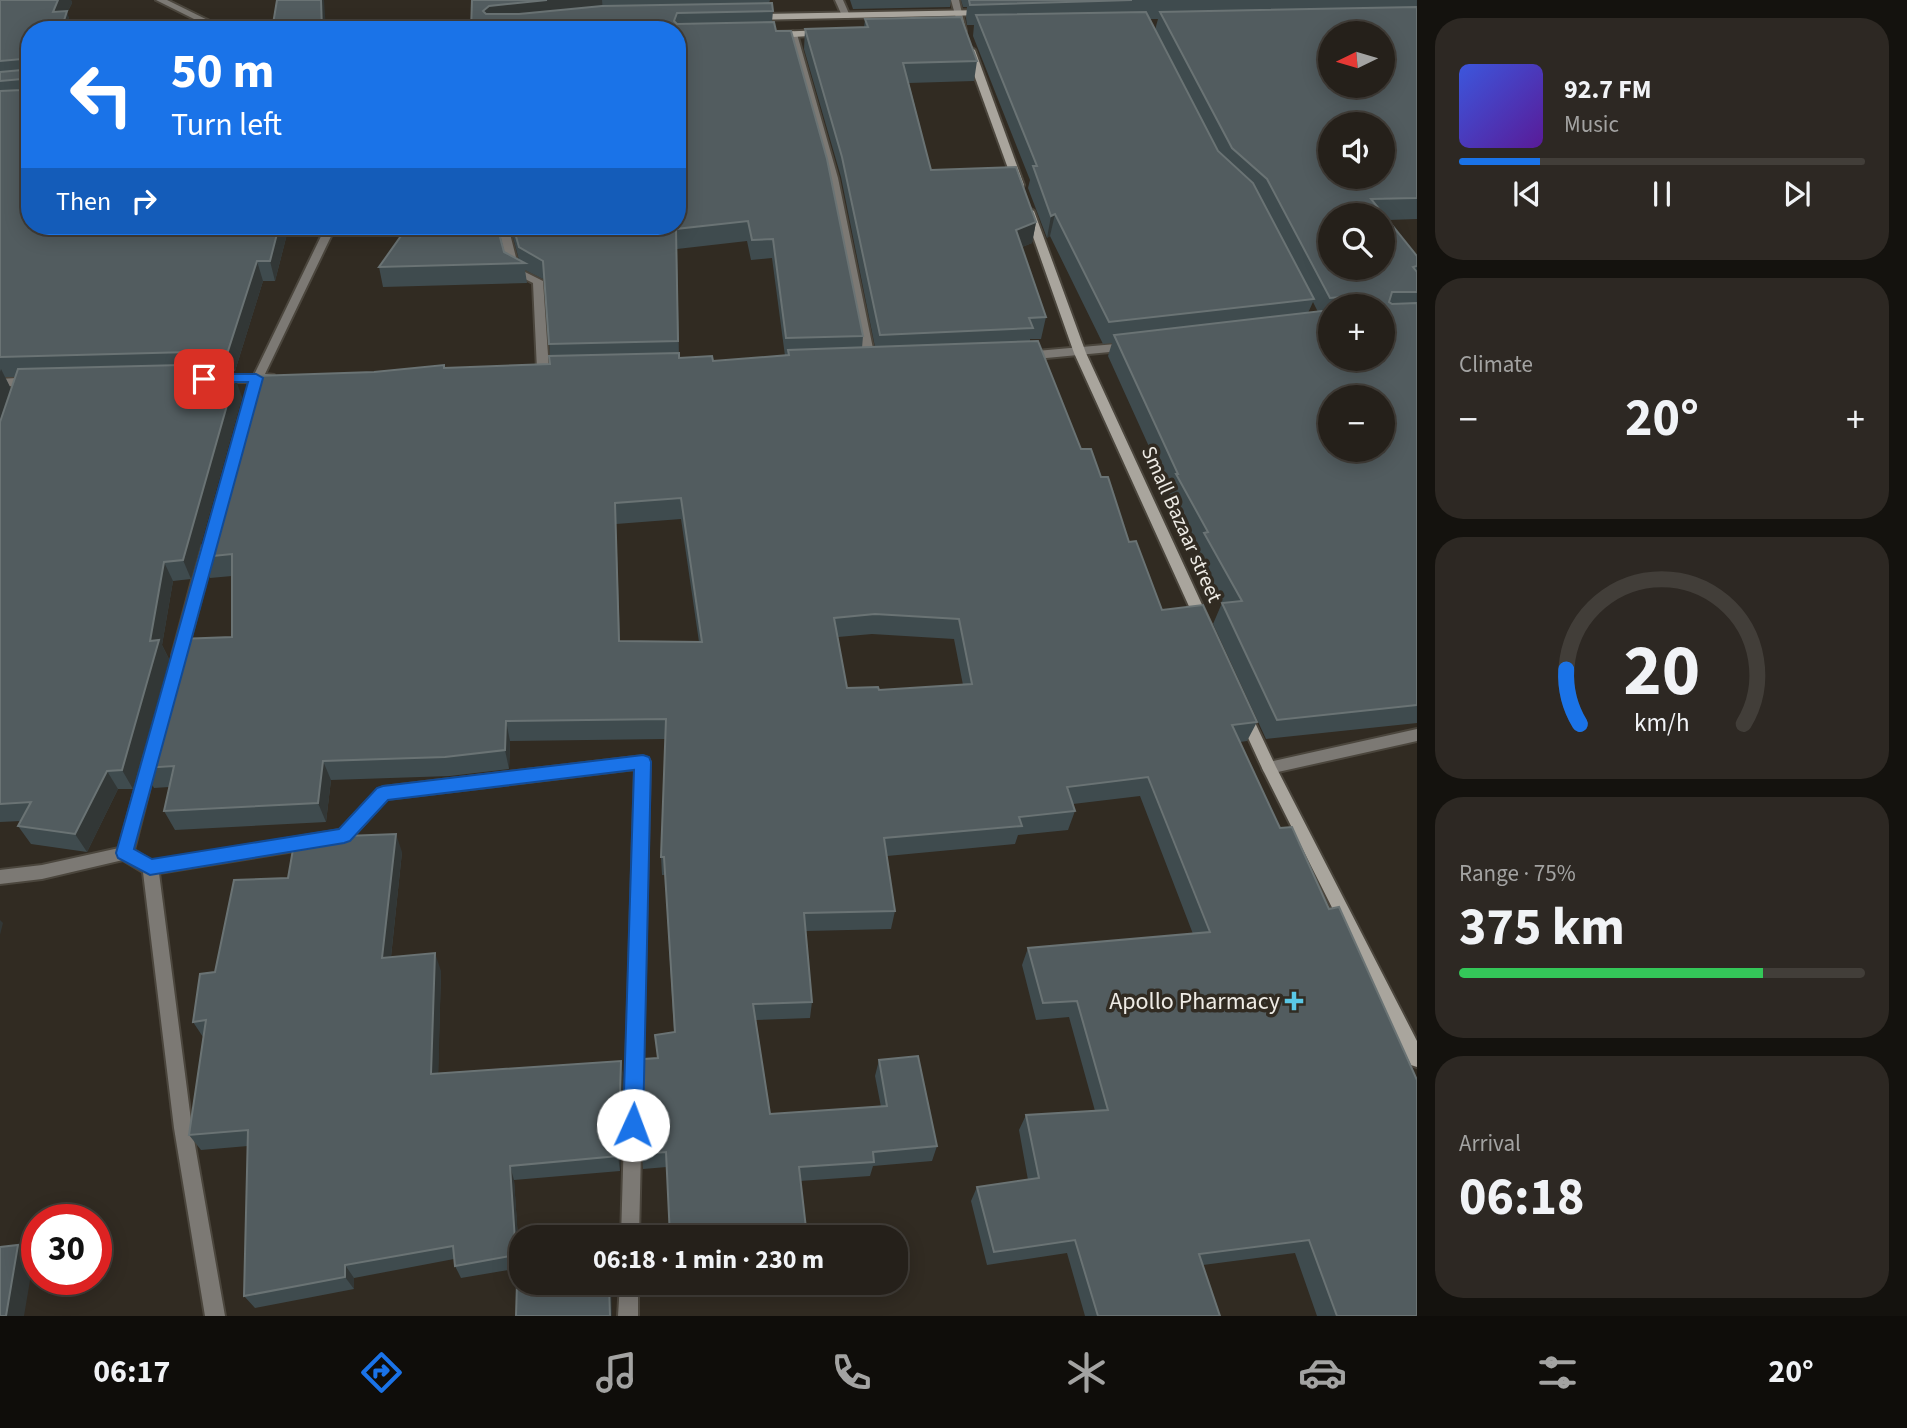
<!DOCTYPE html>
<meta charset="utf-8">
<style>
:root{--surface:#25201a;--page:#2d2823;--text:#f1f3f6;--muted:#a3a3a2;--line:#423e39;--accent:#1a73e8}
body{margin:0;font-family:"Source Sans 3",sans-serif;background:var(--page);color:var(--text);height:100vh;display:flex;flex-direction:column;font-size:26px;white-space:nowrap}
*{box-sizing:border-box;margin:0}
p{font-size:23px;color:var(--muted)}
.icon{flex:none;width:38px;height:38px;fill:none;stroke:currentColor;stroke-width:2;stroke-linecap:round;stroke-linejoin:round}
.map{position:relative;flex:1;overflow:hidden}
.panel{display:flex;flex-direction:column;gap:18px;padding:18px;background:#14120e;width:490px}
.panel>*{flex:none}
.banner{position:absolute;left:21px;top:21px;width:665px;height:214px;border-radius:28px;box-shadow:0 4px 18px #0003,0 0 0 2px var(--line);background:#1a73e8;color:#fff;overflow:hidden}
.needle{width:46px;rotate:265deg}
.buttons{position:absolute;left:1318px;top:21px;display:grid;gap:14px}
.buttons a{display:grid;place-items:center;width:77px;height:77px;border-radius:50%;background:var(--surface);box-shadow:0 4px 18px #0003,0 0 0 2px var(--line);font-size:35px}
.speed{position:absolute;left:21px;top:1204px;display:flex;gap:14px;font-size:35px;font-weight:700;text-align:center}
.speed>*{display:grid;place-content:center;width:91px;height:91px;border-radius:50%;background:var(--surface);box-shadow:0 4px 18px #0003,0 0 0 2px var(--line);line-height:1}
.speed .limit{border:10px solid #d22;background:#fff;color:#111}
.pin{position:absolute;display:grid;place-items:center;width:60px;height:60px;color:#fff;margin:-30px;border-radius:14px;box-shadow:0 4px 10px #0006}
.me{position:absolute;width:77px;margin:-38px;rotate:2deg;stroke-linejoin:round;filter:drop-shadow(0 0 5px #0008)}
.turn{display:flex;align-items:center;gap:24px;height:147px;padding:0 35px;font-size:32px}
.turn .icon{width:91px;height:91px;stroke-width:2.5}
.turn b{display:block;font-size:49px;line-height:60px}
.then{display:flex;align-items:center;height:66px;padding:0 35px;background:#0003;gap:14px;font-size:26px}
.big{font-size:52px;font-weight:700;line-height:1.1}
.panel .widget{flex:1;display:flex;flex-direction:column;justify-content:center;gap:10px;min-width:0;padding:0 24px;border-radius:28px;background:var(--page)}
.panel .dial{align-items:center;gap:0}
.dial svg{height:182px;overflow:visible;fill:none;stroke:var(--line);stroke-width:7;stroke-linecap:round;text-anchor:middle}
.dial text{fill:var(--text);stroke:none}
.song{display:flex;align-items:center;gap:21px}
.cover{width:84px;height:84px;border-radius:10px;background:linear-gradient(135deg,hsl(230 70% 55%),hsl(270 70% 35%))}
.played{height:7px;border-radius:4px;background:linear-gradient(90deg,var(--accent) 20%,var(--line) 20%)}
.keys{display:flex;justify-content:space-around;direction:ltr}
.heat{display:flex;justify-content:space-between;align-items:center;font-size:38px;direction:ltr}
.charge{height:10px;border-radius:5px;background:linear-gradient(90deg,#34c759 75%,var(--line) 0)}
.trip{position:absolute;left:509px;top:1225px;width:399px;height:70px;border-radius:28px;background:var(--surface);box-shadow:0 4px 18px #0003,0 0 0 2px var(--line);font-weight:700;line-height:70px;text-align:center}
.tabs{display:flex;height:112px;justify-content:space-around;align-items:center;background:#0f0d0a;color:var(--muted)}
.tabs .icon{width:49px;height:49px}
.tabs .on{color:var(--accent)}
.tabs b{font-size:32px;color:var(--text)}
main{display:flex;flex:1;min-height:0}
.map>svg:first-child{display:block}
</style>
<main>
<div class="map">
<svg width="1417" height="1316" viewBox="0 0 1417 1316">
<rect width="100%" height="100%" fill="#312b22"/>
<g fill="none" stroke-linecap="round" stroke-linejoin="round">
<g stroke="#4b463d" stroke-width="4">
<g id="minor">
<path d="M 835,0 L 843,0 L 850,16 L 849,18 L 843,18 Z"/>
<path d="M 793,31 L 797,34 L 838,178 L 876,363 L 870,367 L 864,363 L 828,178 L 789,34 Z"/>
<path d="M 326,226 L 336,226 L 265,374 L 274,375 L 274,381 L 262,382 L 258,389 L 254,390 L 248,386 L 250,382 L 213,382 L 211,379 L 217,375 L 254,375 Z"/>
<path d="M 498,226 L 508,226 L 519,269 L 543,281 L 549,370 L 547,373 L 539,373 L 537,370 L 533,283 L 509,271 Z"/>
<path d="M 1127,343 L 1133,347 L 1131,350 L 1025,360 L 1019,356 L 1025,352 Z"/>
<path d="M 32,377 L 38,381 L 36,384 L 0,387 L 0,379 Z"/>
<path d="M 208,542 L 215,547 L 186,655 L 184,659 L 174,659 L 172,655 L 201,547 Z"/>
<path d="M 1417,729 L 1417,741 L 1269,774 L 1264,772 L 1262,768 L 1264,764 L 1269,762 Z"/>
<path d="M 151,750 L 156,752 L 158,756 L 134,850 L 152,861 L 340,830 L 378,789 L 383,787 L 643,756 L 648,758 L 650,762 L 639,1237 L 621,1237 L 635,769 L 387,799 L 349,841 L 344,843 L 159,873 L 192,1128 L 225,1316 L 205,1316 L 174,1128 L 143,872 L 123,860 L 42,879 L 0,884 L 0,870 L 42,865 L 119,848 L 144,756 L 146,752 Z"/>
<path d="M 620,1283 L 638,1283 L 638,1316 L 618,1316 Z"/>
</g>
</g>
<g stroke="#4b463d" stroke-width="4">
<g id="tertiary">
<path d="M 156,0 L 167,0 L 228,30 L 216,30 Z"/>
<path d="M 951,0 L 959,0 L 966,31 L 959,29 Z"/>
</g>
</g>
<g stroke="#4b463d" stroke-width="4">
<g id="secondary">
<path d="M 984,10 L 988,13 L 987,15 L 756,20 L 752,17 L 756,14 Z"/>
<path d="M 824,30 L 827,31 L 827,35 L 775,38 L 771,35 L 775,32 Z"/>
<path d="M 970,47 L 975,50 L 1024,185 L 1023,187 L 1014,185 L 965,50 Z"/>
<path d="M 1029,208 L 1034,211 L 1086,353 L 1211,624 L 1209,628 L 1204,629 L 1197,624 L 1074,353 L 1024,211 Z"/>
<path d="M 1245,710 L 1250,712 L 1276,767 L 1417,1041 L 1417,1067 L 1411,1065 L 1262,768 L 1238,716 L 1240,712 Z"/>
</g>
</g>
<use href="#minor" fill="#7c7974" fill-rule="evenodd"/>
<use href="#tertiary" fill="#7c7974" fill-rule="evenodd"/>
<use href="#secondary" fill="#a9a59d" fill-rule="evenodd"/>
</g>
<g fill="#3f4b4e" fill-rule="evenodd">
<path d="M 0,0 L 71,0 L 72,3 L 67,13 L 73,30 L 30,30 L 30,226 L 311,226 L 307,235 L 287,234 L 275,281 L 263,281 L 235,371 L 226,371 L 228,378 L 242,397 L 191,579 L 173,581 L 162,645 L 169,659 L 133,789 L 118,789 L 87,852 L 31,844 L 18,826 L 21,821 L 0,822 ZM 5,377 L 15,377 L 11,389 Z"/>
<path d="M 472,0 L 770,0 L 769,3 L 773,11 L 772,22 L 863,336 L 862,348 L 875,347 L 841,177 L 804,49 L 805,29 L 864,28 L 865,19 L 977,61 L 974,81 L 909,83 L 931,170 L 1036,222 L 1032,243 L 1022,247 L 1046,317 L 1041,339 L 1030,339 L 1030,341 L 1081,449 L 1101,477 L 1129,542 L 1162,610 L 1257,722 L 1247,741 L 1240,742 L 1417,1316 L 1317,1316 L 1295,1253 L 1203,1265 L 1220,1316 L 1085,1316 L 1067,1253 L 987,1265 L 971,1201 L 977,1187 L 1028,1180 L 1019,1130 L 1026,1115 L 1095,1111 L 1069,1017 L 1036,1020 L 1022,965 L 1028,948 L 1193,934 L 1140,796 L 1073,804 L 1075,811 L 1068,830 L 1018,835 L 1015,844 L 887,856 L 895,911 L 891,929 L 806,931 L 812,1002 L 810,1018 L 756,1020 L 770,1114 L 881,1107 L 875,1076 L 879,1060 L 937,1146 L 932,1161 L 873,1166 L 870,1176 L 800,1181 L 667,1167 L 643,1169 L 642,1154 L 657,1058 L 674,1032 L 665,875 L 662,875 L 661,857 L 665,739 L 510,741 L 509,769 L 450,776 L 331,780 L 326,822 L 175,830 L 164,811 L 169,787 L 154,788 L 143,768 L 232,637 L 232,576 L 210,578 L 202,557 L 374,372 L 445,368 L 550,364 L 550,356 L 545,280 L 525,270 L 527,283 L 383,287 L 379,267 L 504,252 L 519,260 L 510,226 L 677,226 ZM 747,241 L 751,260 L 772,258 L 785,356 L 713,361 L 679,358 L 677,249 ZM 681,519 L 699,642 L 620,641 L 616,524 ZM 872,634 L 954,639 L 963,685 L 879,690 L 847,688 L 838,637 Z"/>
<path d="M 850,0 L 951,0 L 950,7 L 853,9 Z"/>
<path d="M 961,0 L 1417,0 L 1417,219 L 1388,220 L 1417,256 L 1417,723 L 1266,739 L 1213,624 L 1222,603 L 1196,554 L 1197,549 L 1169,496 L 1170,493 L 1108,356 L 1112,343 L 1103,344 L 1050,236 L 1047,238 L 1028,188 L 1030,180 L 973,36 L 974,25 L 967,25 L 966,18 L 967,7 L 963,7 ZM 1150,19 L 1158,19 L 1155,30 ZM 1313,302 L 1318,312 L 1308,313 ZM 1330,306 L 1382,306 L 1330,359 Z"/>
<path d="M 402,852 L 391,957 L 441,971 L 438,1073 L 621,1061 L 623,1077 L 620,1171 L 514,1180 L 520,1268 L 461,1278 L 455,1266 L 454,1259 L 354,1278 L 354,1289 L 255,1308 L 244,1296 L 248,1146 L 201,1150 L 189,1135 L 203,1037 L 193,1022 L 288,878 Z"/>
</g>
<g fill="#323736">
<path d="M 58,0 L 71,0 L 72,3 L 67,13 L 73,30 L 61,30 L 53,12 Z"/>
<path d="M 321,0 L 324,0 L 326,30 L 322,30 Z"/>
<path d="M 547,0 L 602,0 L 603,13 L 492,24 L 483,11 L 489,6 Z"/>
<path d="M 1055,214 L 1050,236 L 1047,238 L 1051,216 Z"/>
<path d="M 1036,222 L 1032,243 L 1012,251 L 1016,230 Z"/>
<path d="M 279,226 L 285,226 L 287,234 L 275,281 L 270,261 Z"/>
<path d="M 305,226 L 311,226 L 307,235 Z"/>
<path d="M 257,261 L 263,281 L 235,371 L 228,351 Z"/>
<path d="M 223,364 L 230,384 L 219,378 Z"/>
<path d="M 1,369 L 11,389 L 0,421 L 0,372 Z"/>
<path d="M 235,377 L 242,397 L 191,579 L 183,560 Z"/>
<path d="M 615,503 L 616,524 L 620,661 L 619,641 Z"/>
<path d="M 164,562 L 173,581 L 162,645 L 169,659 L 133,789 L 122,770 L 150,641 Z"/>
<path d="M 506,721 L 510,741 L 509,769 L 505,750 Z"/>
<path d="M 323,761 L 331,780 L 326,822 L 318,803 Z"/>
<path d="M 107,771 L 118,789 L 87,852 L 75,834 Z"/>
<path d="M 396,834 L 402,852 L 389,975 L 382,958 Z"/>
<path d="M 0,920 L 3,923 L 0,935 Z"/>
<path d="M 435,953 L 441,971 L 438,1089 L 431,1074 Z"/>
<path d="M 621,1061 L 623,1077 L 620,1171 L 618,1156 Z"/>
<path d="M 510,1166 L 514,1180 L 520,1268 L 516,1255 Z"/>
<path d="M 18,1245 L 34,1257 L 24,1316 L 6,1316 Z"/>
<path d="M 345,1265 L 354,1278 L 354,1289 L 345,1277 Z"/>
<path d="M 609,1283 L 611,1283 L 611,1285 L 612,1316 L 610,1316 Z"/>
</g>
<g fill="#525c5f" stroke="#6a7374" stroke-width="2" fill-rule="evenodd">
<path d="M 0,0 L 58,0 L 53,12 L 67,11 L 61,30 L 30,30 L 30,226 L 279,226 L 270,261 L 257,261 L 228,351 L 0,357 L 0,91 L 22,90 L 25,82 L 22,79 L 0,81 L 0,72 L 22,70 L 25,68 L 22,59 L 0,61 Z"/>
<path d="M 277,0 L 321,0 L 322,30 L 272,30 Z"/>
<path d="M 472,0 L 547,0 L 489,6 L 483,11 L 486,14 L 519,14 L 602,6 L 772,3 L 773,11 L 677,13 L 674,21 L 677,24 L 774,22 L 776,31 L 791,31 L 827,159 L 863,336 L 786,338 L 773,239 L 752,240 L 748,221 L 676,229 L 678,341 L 549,344 L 543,261 L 519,247 L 513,226 L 677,226 L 677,30 L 471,30 Z"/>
<path d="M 969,0 L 1132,0 L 970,5 Z"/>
<path d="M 1417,7 L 1417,198 L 1371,199 L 1417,256 L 1417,266 L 1413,267 L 1417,272 L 1417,292 L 1392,292 L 1389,302 L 1392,304 L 1417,303 L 1417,705 L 1277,720 L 1222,603 L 1242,601 L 1204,533 L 1208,532 L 1176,474 L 1178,474 L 1114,335 L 1330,310 L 1330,359 L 1382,359 L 1382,306 L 1342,306 L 1341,297 L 1330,298 L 1267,179 L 1232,148 L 1160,12 ZM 1330,33 L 1382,33 L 1382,86 L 1330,86 ZM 1330,124 L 1382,124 L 1382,177 L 1330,177 ZM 1330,215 L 1382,215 L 1382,268 L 1330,268 ZM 1330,397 L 1382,397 L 1382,450 L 1330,450 Z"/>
<path d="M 1146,12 L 1218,151 L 1253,183 L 1314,299 L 1109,322 L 1055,214 L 1051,216 L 1033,166 L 1037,166 L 976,15 Z"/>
<path d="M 961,17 L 977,61 L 903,63 L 931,170 L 1016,167 L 1036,222 L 1016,230 L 1046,317 L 1029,318 L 1033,328 L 880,335 L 842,157 L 805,29 L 868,27 L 865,19 Z"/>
<path d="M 408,226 L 497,226 L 504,252 L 525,263 L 379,267 Z"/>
<path d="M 1038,341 L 1081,449 L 1091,449 L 1101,477 L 1108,477 L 1129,542 L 1136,541 L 1162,610 L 1203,605 L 1257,722 L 1232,725 L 1280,828 L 1292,827 L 1329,909 L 1339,907 L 1417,1080 L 1417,1316 L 1337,1316 L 1309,1240 L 1199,1254 L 1220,1316 L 1098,1316 L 1075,1240 L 994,1252 L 977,1187 L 1039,1178 L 1026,1115 L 1108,1110 L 1077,1001 L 1043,1003 L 1028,948 L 1210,932 L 1148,777 L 1067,787 L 1075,811 L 1019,817 L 1022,826 L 884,838 L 895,911 L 804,913 L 812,1002 L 753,1004 L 770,1114 L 887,1106 L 879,1060 L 918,1056 L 937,1146 L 873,1152 L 874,1162 L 799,1167 L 807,1237 L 670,1237 L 666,1152 L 642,1154 L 644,1059 L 658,1058 L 655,1035 L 675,1032 L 664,857 L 661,857 L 666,719 L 506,721 L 505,750 L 445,757 L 323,761 L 318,803 L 164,811 L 174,766 L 143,768 L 179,639 L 232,637 L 232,554 L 202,557 L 253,376 L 374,372 L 444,365 L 444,368 L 550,364 L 549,356 L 679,353 L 679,358 L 712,356 L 713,361 L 789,355 L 788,350 ZM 681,498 L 702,642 L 619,641 L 615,503 ZM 875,614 L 959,619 L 972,684 L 879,690 L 878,687 L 847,688 L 834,618 Z"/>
<path d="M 223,364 L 219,378 L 235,377 L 183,560 L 164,562 L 150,641 L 159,640 L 122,770 L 107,771 L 75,834 L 18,826 L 31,802 L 0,804 L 0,422 L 18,369 Z"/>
<path d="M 396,834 L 382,958 L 435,953 L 431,1074 L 621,1061 L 618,1156 L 510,1166 L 516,1255 L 455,1266 L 453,1246 L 345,1265 L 345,1277 L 244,1296 L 248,1130 L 189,1135 L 206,1020 L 193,1022 L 200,974 L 215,972 L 234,880 L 288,878 L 295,838 Z"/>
<path d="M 18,1245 L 6,1316 L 0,1316 L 0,1247 Z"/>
<path d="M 517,1283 L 609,1283 L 610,1316 L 516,1316 Z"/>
</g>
<path fill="#1a73e8" stroke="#114b97" stroke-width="2" d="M 204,374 L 256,374 L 263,378 L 134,849 L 152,859 L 339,829 L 377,788 L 383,786 L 643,755 L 649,757 L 651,762 L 643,1125 L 640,1133 L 633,1135 L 626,1133 L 623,1125 L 634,770 L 388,800 L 350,841 L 344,843 L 150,875 L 118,858 L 116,853 L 248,382 L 200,382 L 198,379 Z"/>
<path fill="#5ac8e6" stroke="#312b22" stroke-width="2.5" d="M1290.5 990.5h7v7h7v7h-7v7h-7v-7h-7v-7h7z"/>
<g text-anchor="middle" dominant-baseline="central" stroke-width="7" stroke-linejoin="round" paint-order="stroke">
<g font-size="21" fill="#eeebe5" stroke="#312b22">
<text transform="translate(1182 524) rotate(66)">Small Bazaar street</text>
</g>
<g font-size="24" fill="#eeebe5" stroke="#312b22" text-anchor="end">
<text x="1280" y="1001">Apollo Pharmacy</text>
</g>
</g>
</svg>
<div class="buttons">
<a><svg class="needle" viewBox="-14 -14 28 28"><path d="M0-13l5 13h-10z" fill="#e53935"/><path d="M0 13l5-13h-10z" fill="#a3a3a2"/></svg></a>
<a><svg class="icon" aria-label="sound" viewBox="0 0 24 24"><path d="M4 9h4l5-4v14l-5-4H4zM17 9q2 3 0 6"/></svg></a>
<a><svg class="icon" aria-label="search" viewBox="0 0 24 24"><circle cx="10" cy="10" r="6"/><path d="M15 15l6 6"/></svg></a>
<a>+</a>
<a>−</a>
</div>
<div class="speed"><div class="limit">30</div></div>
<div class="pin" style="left:204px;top:379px;background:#d93025"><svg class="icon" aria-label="arrive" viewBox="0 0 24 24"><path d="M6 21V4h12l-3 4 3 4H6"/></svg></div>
<svg class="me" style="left:633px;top:1125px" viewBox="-20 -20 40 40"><circle r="19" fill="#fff"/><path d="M0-13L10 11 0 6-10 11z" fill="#1a73e8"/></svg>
<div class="trip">06:18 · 1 min · 230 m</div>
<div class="banner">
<div class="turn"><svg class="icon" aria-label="left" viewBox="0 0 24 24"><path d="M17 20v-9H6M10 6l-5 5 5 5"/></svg><div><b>50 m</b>Turn left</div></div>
<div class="then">Then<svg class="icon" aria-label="right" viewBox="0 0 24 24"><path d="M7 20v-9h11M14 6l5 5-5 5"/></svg></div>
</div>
</div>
<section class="panel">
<div class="widget">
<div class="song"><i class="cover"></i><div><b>92.7 FM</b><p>Music</p></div></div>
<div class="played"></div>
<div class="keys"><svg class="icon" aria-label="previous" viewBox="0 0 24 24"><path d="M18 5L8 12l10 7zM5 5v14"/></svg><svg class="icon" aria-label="pause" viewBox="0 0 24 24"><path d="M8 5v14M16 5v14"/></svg><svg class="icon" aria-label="next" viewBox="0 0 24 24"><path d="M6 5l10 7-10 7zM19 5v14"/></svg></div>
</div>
<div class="widget"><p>Climate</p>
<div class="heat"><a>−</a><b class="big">20°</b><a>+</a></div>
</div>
<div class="widget dial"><svg viewBox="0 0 100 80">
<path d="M14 69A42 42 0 1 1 86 69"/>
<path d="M14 69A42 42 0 0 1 8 45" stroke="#1a73e8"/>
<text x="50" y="56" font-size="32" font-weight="700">20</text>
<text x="50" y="72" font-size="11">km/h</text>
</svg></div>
<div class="widget"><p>Range · 75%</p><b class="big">375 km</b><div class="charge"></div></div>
<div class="widget"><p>Arrival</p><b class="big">06:18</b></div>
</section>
</main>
<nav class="tabs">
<b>06:17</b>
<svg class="icon on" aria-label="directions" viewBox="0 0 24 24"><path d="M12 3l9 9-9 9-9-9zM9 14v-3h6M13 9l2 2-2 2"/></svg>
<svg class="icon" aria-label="music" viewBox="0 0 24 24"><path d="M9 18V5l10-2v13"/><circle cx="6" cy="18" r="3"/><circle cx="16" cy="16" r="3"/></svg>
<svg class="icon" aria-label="phone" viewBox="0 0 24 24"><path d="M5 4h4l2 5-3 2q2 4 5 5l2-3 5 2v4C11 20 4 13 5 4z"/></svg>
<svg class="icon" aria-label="climate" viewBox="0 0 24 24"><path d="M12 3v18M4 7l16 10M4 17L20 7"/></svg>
<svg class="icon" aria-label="car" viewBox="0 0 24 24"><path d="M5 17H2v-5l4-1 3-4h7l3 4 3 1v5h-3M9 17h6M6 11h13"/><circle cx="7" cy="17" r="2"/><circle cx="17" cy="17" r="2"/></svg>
<svg class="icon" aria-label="filters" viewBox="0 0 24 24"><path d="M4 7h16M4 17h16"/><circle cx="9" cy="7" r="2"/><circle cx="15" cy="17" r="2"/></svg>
<b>20°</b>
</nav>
